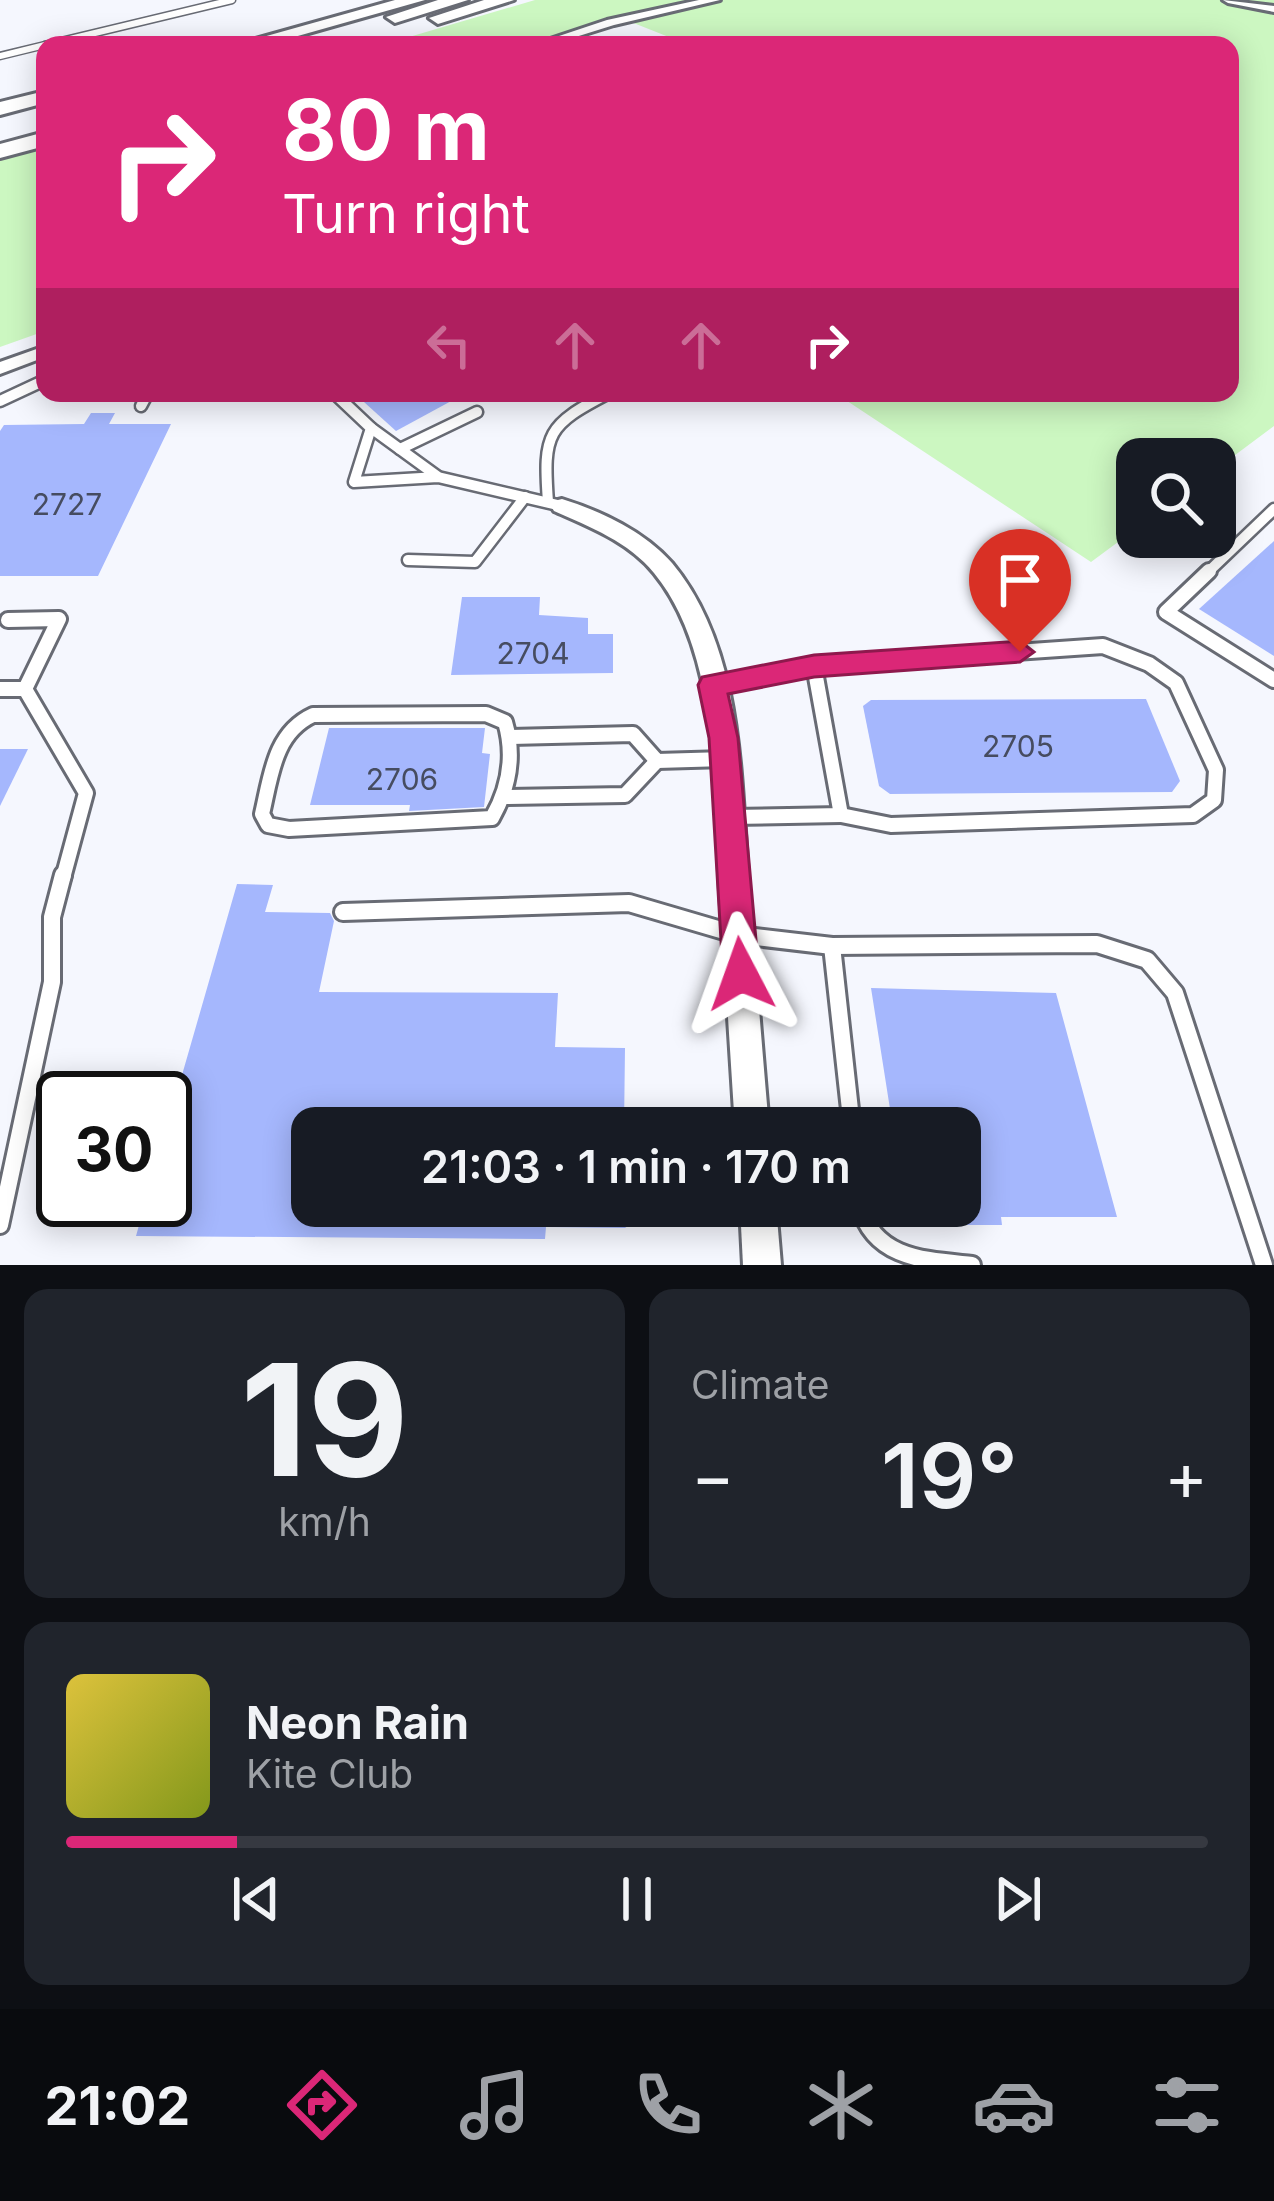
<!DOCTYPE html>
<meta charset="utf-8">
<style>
:root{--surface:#171b24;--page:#20242c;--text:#f1f3f6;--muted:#9ea1a6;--line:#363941;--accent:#db2777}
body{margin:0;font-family:Inter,sans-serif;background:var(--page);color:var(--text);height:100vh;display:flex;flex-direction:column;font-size:45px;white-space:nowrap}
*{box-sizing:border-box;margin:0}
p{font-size:39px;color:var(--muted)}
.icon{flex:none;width:66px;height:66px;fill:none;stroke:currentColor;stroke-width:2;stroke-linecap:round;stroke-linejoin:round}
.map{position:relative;height:1265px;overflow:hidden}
.side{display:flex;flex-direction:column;gap:24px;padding:24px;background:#0d0f14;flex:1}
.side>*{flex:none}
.hud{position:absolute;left:36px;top:36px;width:1203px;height:366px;border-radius:24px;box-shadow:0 6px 30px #0003;background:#db2777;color:#fff;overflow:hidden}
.fabs{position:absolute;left:1116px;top:438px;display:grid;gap:24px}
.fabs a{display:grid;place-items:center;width:120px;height:120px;border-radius:24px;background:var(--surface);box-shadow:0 6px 30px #0003;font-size:60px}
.speed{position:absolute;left:36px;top:1071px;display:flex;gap:24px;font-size:60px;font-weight:700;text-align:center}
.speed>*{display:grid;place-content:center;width:156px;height:156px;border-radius:50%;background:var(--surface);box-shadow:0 6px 30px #0003;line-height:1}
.speed .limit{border:6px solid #111;border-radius:18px;background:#fff;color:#111}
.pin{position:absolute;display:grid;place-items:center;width:102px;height:102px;color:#fff;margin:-123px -51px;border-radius:50% 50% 50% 0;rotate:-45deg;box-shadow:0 0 12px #0007}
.pin .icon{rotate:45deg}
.me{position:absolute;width:132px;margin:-66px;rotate:356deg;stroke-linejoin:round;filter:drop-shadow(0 0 9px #0008)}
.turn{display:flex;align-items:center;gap:42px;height:252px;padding:0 48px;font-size:54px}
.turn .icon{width:156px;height:156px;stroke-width:2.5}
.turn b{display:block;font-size:84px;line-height:102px}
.lanes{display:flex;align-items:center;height:114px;padding:0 48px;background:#0003;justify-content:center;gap:60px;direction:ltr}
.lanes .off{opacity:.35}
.big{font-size:90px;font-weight:600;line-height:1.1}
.side .widget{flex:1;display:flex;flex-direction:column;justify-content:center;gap:18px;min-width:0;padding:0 42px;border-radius:24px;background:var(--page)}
.side .dial{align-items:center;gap:0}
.dial b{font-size:156px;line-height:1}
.song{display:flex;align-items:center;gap:36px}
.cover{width:144px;height:144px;border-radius:18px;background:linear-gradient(135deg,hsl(50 70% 55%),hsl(70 70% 35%))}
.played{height:12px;border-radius:6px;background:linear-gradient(90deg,var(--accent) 15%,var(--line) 15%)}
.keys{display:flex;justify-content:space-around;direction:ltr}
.heat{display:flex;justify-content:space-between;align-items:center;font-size:66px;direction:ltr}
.side .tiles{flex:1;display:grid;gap:24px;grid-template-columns:1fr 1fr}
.widget:last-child{grid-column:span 2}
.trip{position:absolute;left:291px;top:1107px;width:690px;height:120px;border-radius:24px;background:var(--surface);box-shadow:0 6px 30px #0003;font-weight:600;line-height:120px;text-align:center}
.menu{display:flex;height:192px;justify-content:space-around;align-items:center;background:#090b0e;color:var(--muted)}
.menu .icon{width:84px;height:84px}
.menu .current{color:var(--accent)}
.menu b{font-size:54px;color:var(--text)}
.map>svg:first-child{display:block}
</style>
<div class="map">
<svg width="1274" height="1265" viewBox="0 0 1274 1265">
<rect width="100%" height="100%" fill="#f5f7fe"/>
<g fill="#ccf7c1">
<path d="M 535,0 L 1274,0 L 1274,426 L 1215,470 L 1215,459 L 1137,459 L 1137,528 L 1091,562 L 835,393 L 1230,393 L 1230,45 L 689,45 L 631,22 L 552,45 L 382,45 Z"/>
<path d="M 45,144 L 45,331 L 0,347 L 0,158 Z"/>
</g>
<g fill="#a5b7fd">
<path d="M 354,393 L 466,393 L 396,431 Z"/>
<path d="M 91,413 L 115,413 L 109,424 L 171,424 L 98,576 L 0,576 L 0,431 L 4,425 L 84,424 Z"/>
<path d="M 1274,541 L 1274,656 L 1199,609 Z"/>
<path d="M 462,597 L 540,597 L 539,615 L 588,618 L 588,634 L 613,634 L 613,673 L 451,675 Z"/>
<path d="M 1146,699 L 1180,781 L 1172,792 L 890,794 L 879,786 L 863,706 L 871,700 Z"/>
<path d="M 329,728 L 485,728 L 482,753 L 490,754 L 484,807 L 409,811 L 410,805 L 310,805 Z"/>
<path d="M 0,749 L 28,749 L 0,806 Z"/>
<path d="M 237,884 L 273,885 L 265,912 L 330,913 L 334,921 L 319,992 L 558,993 L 555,1047 L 625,1048 L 624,1128 L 312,1128 L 312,1206 L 636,1206 L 635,1221 L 625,1228 L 546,1227 L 545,1239 L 136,1236 L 146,1200 L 165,1200 L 165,1134 Z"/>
<path d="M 871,988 L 1056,993 L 1117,1217 L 1001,1217 L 1002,1225 L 908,1225 L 905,1206 L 960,1206 L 960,1128 L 893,1128 Z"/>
</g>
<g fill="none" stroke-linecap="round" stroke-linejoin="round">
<g stroke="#686b74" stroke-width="9">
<g id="service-far3">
<path d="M 45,45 L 232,0"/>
<path d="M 0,56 L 45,45"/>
</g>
</g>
<g stroke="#686b74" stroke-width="15">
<g id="service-far2">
<path d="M 334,393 L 371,428 L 354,482 L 438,477 L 562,506"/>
<path d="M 0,401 L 45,380"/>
<path d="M 141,406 L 148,393"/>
<path d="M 371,428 L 437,476"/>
<path d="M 400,449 L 477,412"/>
<path d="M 548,502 C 543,433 547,425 609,393"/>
<path d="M 408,560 L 475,562 L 525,497"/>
<path d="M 1206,574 L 1274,509"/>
</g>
</g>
<g stroke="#686b74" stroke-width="20">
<g id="service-far1">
<path d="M 1209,571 L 1166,612 L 1274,680"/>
<path d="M 814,666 L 1103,646 L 1149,664 L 1176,683 L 1216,770 L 1214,800 L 1193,815 L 891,825 L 841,815"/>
<path d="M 714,685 L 814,666 L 841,815 L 731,817"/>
<path d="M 0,689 L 25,689 L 59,619 L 8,620"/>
<path d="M 25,689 L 86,793 L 63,878"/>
<path d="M 486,714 L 505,722 C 515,756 509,788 492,818 L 289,829 L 268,825 L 262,814 C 271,776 274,733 313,715 Z"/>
<path d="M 511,737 L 633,734 L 657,761 L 725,759"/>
<path d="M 506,797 L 625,795 L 657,761"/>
</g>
</g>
<g stroke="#686b74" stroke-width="22">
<g id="service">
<path d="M 343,912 L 629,903 L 738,935 L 832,946 L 1097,944 L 1147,960 L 1175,993 L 1264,1265"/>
<path d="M 832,946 L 852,1128"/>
<path d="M 860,1206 C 874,1259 925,1260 972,1265"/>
<path d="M 0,1225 L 52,982 L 52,917 L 63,875"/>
</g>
</g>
<g stroke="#686b74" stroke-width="6">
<g id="minor">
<path d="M 699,0 L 720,0 L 614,25 L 550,45 L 532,45 L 607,20 Z"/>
<path d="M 1223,0 L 1274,6 L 1274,12 L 1228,3 Z"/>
<path d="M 45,346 L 45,357 L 0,374 L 0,362 Z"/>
<path d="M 562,499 C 601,511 645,532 672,563 C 745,651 740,782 749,890 C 756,969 762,1049 769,1128 L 735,1128 C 730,1049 725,970 720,891 C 714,793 720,653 654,573 C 629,542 590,527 554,511 L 551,506 L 554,501 Z"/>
<path d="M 740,1206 L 776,1206 L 781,1265 L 743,1265 Z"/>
</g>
</g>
<g stroke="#686b74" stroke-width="6">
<g id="trunk">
<path d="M 395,0 L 425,0 L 266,45 L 234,45 Z"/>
<path d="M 438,0 L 468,0 L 395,23 L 386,17 Z"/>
<path d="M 484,0 L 514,0 L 438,24 L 429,18 Z"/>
<path d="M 45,91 L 45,103 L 0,115 L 0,102 Z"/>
<path d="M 45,132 L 45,146 L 0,158 L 0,144 Z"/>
</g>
</g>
<use href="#service-far3" stroke="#fff" stroke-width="6"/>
<use href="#service-far2" stroke="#fff" stroke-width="10"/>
<use href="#service-far1" stroke="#fff" stroke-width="14"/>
<use href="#service" stroke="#fff" stroke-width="16"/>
<use href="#minor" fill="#fff" fill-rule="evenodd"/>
<use href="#trunk" fill="#fff" fill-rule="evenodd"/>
</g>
<path fill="#db2777" stroke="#8e194d" stroke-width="3" d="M 1020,641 L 1034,652 L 1020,662 L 814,677 L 728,694 L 738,738 L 759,974 L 753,986 L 741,991 L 729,986 L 723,974 L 709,738 L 698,685 L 702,677 L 814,655 Z"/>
<g text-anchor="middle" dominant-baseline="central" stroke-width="12" stroke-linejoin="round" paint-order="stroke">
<g font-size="30" fill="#464c60">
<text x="67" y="504">2727</text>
<text x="533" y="653">2704</text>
<text x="1018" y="746">2705</text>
<text x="402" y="779">2706</text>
</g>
</g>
</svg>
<div class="fabs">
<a><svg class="icon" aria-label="search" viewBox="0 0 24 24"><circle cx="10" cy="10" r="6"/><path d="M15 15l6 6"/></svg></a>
</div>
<div class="speed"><div class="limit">30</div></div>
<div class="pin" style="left:1020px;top:652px;background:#d93025"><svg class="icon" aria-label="arrive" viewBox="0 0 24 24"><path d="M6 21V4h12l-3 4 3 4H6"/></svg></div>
<svg class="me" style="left:741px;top:974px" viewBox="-20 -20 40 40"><path d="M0-17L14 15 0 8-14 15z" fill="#db2777" stroke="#fff" stroke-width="4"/></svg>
<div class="trip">21:03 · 1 min · 170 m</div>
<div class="hud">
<div class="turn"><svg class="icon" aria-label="right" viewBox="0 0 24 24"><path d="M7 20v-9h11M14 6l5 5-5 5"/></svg><div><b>80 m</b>Turn right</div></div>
<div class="lanes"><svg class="icon off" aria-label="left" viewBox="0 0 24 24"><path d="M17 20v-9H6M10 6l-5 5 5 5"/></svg><svg class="icon off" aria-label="ahead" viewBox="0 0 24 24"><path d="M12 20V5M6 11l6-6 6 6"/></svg><svg class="icon off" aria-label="ahead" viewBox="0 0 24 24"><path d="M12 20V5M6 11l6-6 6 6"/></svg><svg class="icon" aria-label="right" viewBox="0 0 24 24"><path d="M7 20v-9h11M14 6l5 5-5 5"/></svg></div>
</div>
</div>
<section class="side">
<div class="tiles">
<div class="widget dial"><b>19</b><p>km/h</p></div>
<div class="widget"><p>Climate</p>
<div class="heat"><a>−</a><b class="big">19°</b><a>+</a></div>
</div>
<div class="widget">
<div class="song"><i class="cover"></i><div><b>Neon Rain</b><p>Kite Club</p></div></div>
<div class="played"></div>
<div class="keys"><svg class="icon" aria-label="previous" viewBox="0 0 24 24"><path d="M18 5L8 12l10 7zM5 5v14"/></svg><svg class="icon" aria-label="pause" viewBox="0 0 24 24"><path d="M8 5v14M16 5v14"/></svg><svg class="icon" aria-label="next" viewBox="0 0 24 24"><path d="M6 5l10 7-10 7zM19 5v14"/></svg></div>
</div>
</div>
</section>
<nav class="menu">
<b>21:02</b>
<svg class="icon current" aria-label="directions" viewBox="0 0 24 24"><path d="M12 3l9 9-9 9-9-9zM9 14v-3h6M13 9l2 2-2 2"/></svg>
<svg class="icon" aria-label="music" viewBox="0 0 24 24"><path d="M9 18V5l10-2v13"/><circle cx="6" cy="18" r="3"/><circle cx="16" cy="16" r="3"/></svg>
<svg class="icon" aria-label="phone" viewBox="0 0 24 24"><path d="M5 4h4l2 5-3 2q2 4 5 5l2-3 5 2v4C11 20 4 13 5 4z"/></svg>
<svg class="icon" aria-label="climate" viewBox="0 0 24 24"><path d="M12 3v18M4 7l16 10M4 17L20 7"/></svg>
<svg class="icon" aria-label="car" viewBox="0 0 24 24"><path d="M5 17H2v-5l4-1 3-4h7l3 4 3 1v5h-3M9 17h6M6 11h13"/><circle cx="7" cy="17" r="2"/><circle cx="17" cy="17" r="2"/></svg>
<svg class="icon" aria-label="filters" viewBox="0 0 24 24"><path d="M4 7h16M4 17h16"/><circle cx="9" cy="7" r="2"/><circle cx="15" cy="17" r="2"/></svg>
</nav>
